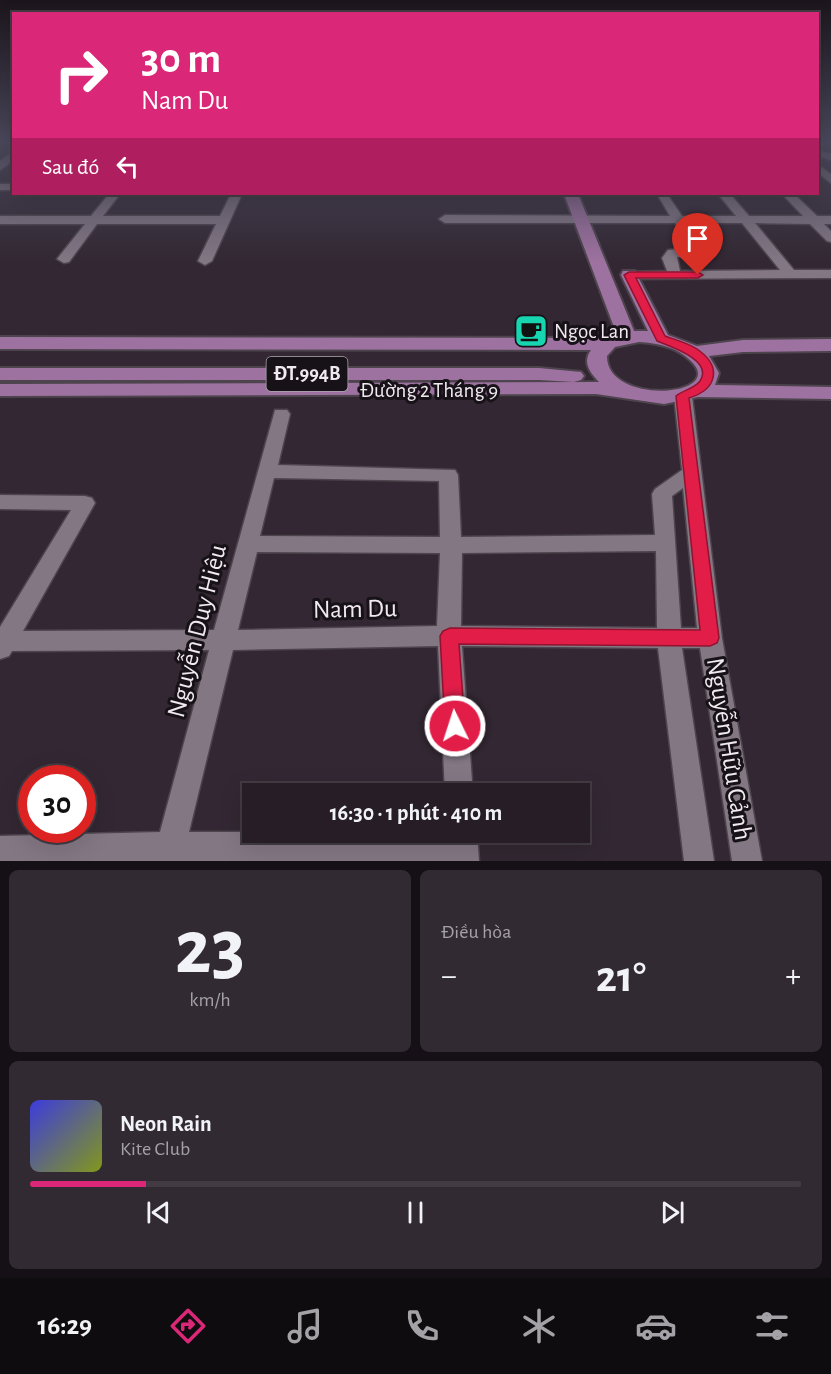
<!DOCTYPE html>
<html lang="vi">
<meta charset="utf-8">
<style>
:root{--surface:#261d26;--page:#322a32;--text:#f1f3f6;--muted:#a4a2a7;--line:#423b43;--accent:#db2777}
body{margin:0;font-family:"Alegreya Sans",sans-serif;background:var(--page);color:var(--text);height:100vh;display:flex;flex-direction:column;font-size:22px;white-space:nowrap}
*{box-sizing:border-box;margin:0}
p{font-size:20px;color:var(--muted)}
.icon{flex:none;width:33px;height:33px;fill:none;stroke:currentColor;stroke-width:2;stroke-linecap:round;stroke-linejoin:round}
.map{position:relative;height:861px;overflow:hidden}
.sheet{display:flex;flex-direction:column;gap:9px;padding:9px;background:#151015;flex:1}
.sheet>*{flex:none}
.banner{position:absolute;left:12px;top:12px;width:807px;height:183px;border-radius:0px;box-shadow:0 6px 24px #0002,0 0 0 2px var(--line);background:#db2777;color:#fff;overflow:hidden}
.speed{position:absolute;left:18px;top:765px;display:flex;gap:12px;font-size:30px;font-weight:700;text-align:center}
.speed>*{display:grid;place-content:center;width:78px;height:78px;border-radius:50%;background:var(--surface);box-shadow:0 6px 24px #0002,0 0 0 2px var(--line);line-height:1}
.speed .limit{border:9px solid #d22;background:#fff;color:#111}
.pin{position:absolute;display:grid;place-items:center;width:51px;height:51px;color:#fff;margin:-62px -26px;border-radius:50% 50% 50% 0;rotate:-45deg;box-shadow:0 0 6px #0007}
.pin .icon{rotate:45deg}
.me{position:absolute;width:66px;margin:-33px;rotate:356deg;stroke-linejoin:round;filter:drop-shadow(0 0 4px #0008)}
.turn{display:flex;align-items:center;gap:21px;height:126px;padding:0 30px;font-size:27px}
.turn .icon{width:78px;height:78px;stroke-width:2.5}
.turn b{display:block;font-size:42px;line-height:51px}
.then{display:flex;align-items:center;height:57px;padding:0 30px;background:#0003;gap:12px;font-size:22px}
.big{font-size:45px;font-weight:600;line-height:1.1}
.sheet .tile{flex:1;display:flex;flex-direction:column;justify-content:center;gap:9px;min-width:0;padding:0 21px;border-radius:9px;background:var(--page)}
.sheet .dial{align-items:center;gap:0}
.dial b{font-size:78px;line-height:1}
.song{display:flex;align-items:center;gap:18px}
.cover{width:72px;height:72px;border-radius:9px;background:linear-gradient(135deg,hsl(240 70% 55%),hsl(70 70% 35%))}
.played{height:6px;border-radius:3px;background:linear-gradient(90deg,var(--accent) 15%,var(--line) 15%)}
.keys{display:flex;justify-content:space-around;direction:ltr}
.heat{display:flex;justify-content:space-between;align-items:center;font-size:33px;direction:ltr}
.sheet .tiles{flex:1;display:grid;gap:9px;grid-template-columns:1fr 1fr}
.tile:last-child{grid-column:span 2}
.trip{position:absolute;left:242px;top:783px;width:348px;height:60px;border-radius:0px;background:var(--surface);box-shadow:0 6px 24px #0002,0 0 0 2px var(--line);font-weight:600;line-height:60px;text-align:center}
.tab-bar{display:flex;height:96px;justify-content:space-around;align-items:center;background:#0f0c0f;color:var(--muted)}
.tab-bar .icon{width:42px;height:42px}
.tab-bar .current{color:var(--accent)}
.tab-bar b{font-size:27px;color:var(--text)}
.map>svg:first-child{display:block}
</style>
<div class="map">
<svg width="831" height="861" viewBox="0 0 831 861">
<rect width="100%" height="100%" fill="#322732"/>
<g fill="none" stroke-linecap="round" stroke-linejoin="round">
<g stroke="#4d444d" stroke-width="3">
<g id="minor">
<path d="M 818,150 L 831,154 L 831,160 L 818,156 Z"/>
<path d="M 14,151 L 14,160 L 0,170 L 0,161 Z"/>
<path d="M 818,165 L 831,174 L 831,183 L 818,173 Z"/>
<rect x="0" y="184" width="14" height="6"/>
<path d="M 109,194 L 120,194 L 103,216 L 220,216 L 231,194 L 242,194 L 212,261 L 205,265 L 198,261 L 216,224 L 97,224 L 69,262 L 64,263 L 57,259 L 85,224 L 0,224 L 0,216 L 91,216 Z"/>
<path d="M 657,194 L 667,194 L 682,216 L 736,216 L 718,194 L 730,194 L 749,216 L 803,216 L 782,194 L 794,194 L 817,216 L 831,216 L 831,224 L 824,224 L 831,231 L 831,242 L 827,241 L 810,224 L 755,223 L 794,270 L 831,270 L 831,278 L 629,279 L 624,278 L 622,275 L 624,272 L 667,271 L 662,258 L 668,250 L 691,248 L 675,223 L 445,223 L 439,219 L 445,215 L 670,216 ZM 687,223 L 742,223 L 780,270 L 680,271 L 677,257 L 695,255 L 698,260 L 703,261 L 709,257 Z"/>
<path d="M 683,391 L 689,392 L 692,396 L 722,638 L 762,861 L 732,861 L 700,648 L 682,648 L 714,861 L 684,861 L 658,648 L 462,646 L 473,794 L 445,794 L 438,646 L 233,650 L 189,832 L 477,832 L 479,861 L 0,861 L 0,836 L 160,832 L 209,650 L 12,651 L 9,656 L 0,659 L 0,627 L 71,510 L 0,509 L 0,495 L 85,496 L 92,498 L 95,503 L 23,631 L 214,630 L 275,410 L 287,410 L 290,414 L 278,465 L 455,470 L 458,475 L 461,537 L 655,535 L 652,494 L 655,489 L 682,470 L 674,396 L 677,392 ZM 274,478 L 439,481 L 440,537 L 260,536 ZM 683,488 L 697,628 L 681,628 L 672,496 ZM 656,551 L 657,628 L 461,626 L 462,553 ZM 257,552 L 440,553 L 437,626 L 238,630 Z"/>
</g>
</g>
<g stroke="#4d444d" stroke-width="4">
<g id="major">
<path d="M 564,194 L 578,194 L 634,331 L 648,331 L 621,275 L 623,271 L 635,271 L 637,275 L 668,335 L 697,346 L 743,340 L 831,339 L 831,351 L 743,352 L 709,356 L 719,373 L 715,385 L 831,387 L 831,399 L 698,397 L 664,404 L 596,394 L 0,396 L 0,384 L 599,382 C 590,373 582,362 591,350 L 0,349 L 0,337 L 603,338 L 617,335 ZM 639,342 C 658,343 677,347 691,361 C 728,397 606,406 607,356 L 615,347 Z"/>
<path d="M 0,368 L 539,368 L 581,372 L 584,376 L 581,380 L 574,382 L 539,380 L 0,380 Z"/>
</g>
</g>
<use href="#minor" fill="#837784" fill-rule="evenodd"/>
<use href="#major" fill="#9e72a0" fill-rule="evenodd"/>
</g>
<linearGradient id="sky" x2="0" y2="1"><stop stop-color="#1c151c"/><stop offset="0.54" stop-color="#49475a"/><stop offset="1" stop-color="#49475a" stop-opacity="0"/></linearGradient>
<rect width="831" height="263" fill="url(#sky)"/>
<path fill="#e11d48" stroke="#92132f" stroke-width="1.5" d="M 629,272 L 698,272 L 703,275 L 698,278 L 636,278 L 665,336 C 676,340 688,343 697,349 C 722,366 718,389 689,398 L 719,638 L 717,643 L 710,646 L 459,644 L 465,726 L 462,733 L 455,735 L 448,733 L 445,726 L 440,636 L 443,631 L 450,628 L 700,630 L 676,396 C 683,390 694,389 700,381 C 714,360 669,346 657,341 L 624,275 Z"/>
<defs>
<g id="cafe-square" transform="scale(1.725)"><rect x="-9" y="-9" width="18" height="18" rx="4" fill="#18d5b2" stroke="#171217"/><path d="M-5.5-4.5H6V0H3Q3 3.5 0 3.5H-2.5Q-5.5 3.5-5.5 0ZM3-3.2v2h1.7v-2ZM-6 4.5H4V6H-6Z" fill="#111"/></g>
</defs>
<g fill-rule="evenodd">
<use href="#cafe-square" x="531" y="331"/>
</g>
<g text-anchor="middle" dominant-baseline="central" stroke-width="6" stroke-linejoin="round" paint-order="stroke">
<rect fill="#171217" stroke="#afa8af" stroke-width="1.5" x="266.5" y="357" width="81" height="34" rx="4.5"/>
<g font-size="20" font-weight="bold" fill="#f0e9f0">
<text x="307" y="374">ĐT.994B</text>
</g>
<g font-size="21" fill="#f0e9f0" stroke="#171217" text-anchor="start">
<text x="554" y="331">Ngọc Lan</text>
</g>
<g font-size="21" fill="#f0e9f0" stroke="#171217">
<text x="429" y="390">Đường 2 Tháng 9</text>
</g>
<g font-size="26" fill="#f0e9f0" stroke="#171217">
<text transform="translate(355 609) rotate(-1)">Nam Du</text>
<text transform="translate(197 631) rotate(-76)">Nguyễn Duy Hiệu</text>
<text transform="translate(729 749) rotate(81)">Nguyễn Hữu Cảnh</text>
</g>
</g>
</svg>
<div class="speed"><div class="limit">30</div></div>
<div class="pin" style="left:698px;top:275px;background:#d93025"><svg class="icon" aria-label="arrive" viewBox="0 0 24 24"><path d="M6 21V4h12l-3 4 3 4H6"/></svg></div>
<svg class="me" style="left:455px;top:726px" viewBox="-20 -20 40 40"><circle r="17" fill="#e11d48" stroke="#fff" stroke-width="3"/><path d="M0-11L8 9 0 5-8 9z" fill="#fff"/></svg>
<div class="trip">16:30 · 1 phút · 410 m</div>
<div class="banner">
<div class="turn"><svg class="icon" aria-label="right" viewBox="0 0 24 24"><path d="M7 20v-9h11M14 6l5 5-5 5"/></svg><div><b>30 m</b>Nam Du</div></div>
<div class="then">Sau đó<svg class="icon" aria-label="left" viewBox="0 0 24 24"><path d="M17 20v-9H6M10 6l-5 5 5 5"/></svg></div>
</div>
</div>
<section class="sheet">
<div class="tiles">
<div class="tile dial"><b>23</b><p>km/h</p></div>
<div class="tile"><p>Điều hòa</p>
<div class="heat"><a>−</a><b class="big">21°</b><a>+</a></div>
</div>
<div class="tile">
<div class="song"><i class="cover"></i><div><b>Neon Rain</b><p>Kite Club</p></div></div>
<div class="played"></div>
<div class="keys"><svg class="icon" aria-label="previous" viewBox="0 0 24 24"><path d="M18 5L8 12l10 7zM5 5v14"/></svg><svg class="icon" aria-label="pause" viewBox="0 0 24 24"><path d="M8 5v14M16 5v14"/></svg><svg class="icon" aria-label="next" viewBox="0 0 24 24"><path d="M6 5l10 7-10 7zM19 5v14"/></svg></div>
</div>
</div>
</section>
<nav class="tab-bar">
<b>16:29</b>
<svg class="icon current" aria-label="directions" viewBox="0 0 24 24"><path d="M12 3l9 9-9 9-9-9zM9 14v-3h6M13 9l2 2-2 2"/></svg>
<svg class="icon" aria-label="music" viewBox="0 0 24 24"><path d="M9 18V5l10-2v13"/><circle cx="6" cy="18" r="3"/><circle cx="16" cy="16" r="3"/></svg>
<svg class="icon" aria-label="phone" viewBox="0 0 24 24"><path d="M5 4h4l2 5-3 2q2 4 5 5l2-3 5 2v4C11 20 4 13 5 4z"/></svg>
<svg class="icon" aria-label="climate" viewBox="0 0 24 24"><path d="M12 3v18M4 7l16 10M4 17L20 7"/></svg>
<svg class="icon" aria-label="car" viewBox="0 0 24 24"><path d="M5 17H2v-5l4-1 3-4h7l3 4 3 1v5h-3M9 17h6M6 11h13"/><circle cx="7" cy="17" r="2"/><circle cx="17" cy="17" r="2"/></svg>
<svg class="icon" aria-label="filters" viewBox="0 0 24 24"><path d="M4 7h16M4 17h16"/><circle cx="9" cy="7" r="2"/><circle cx="15" cy="17" r="2"/></svg>
</nav>
